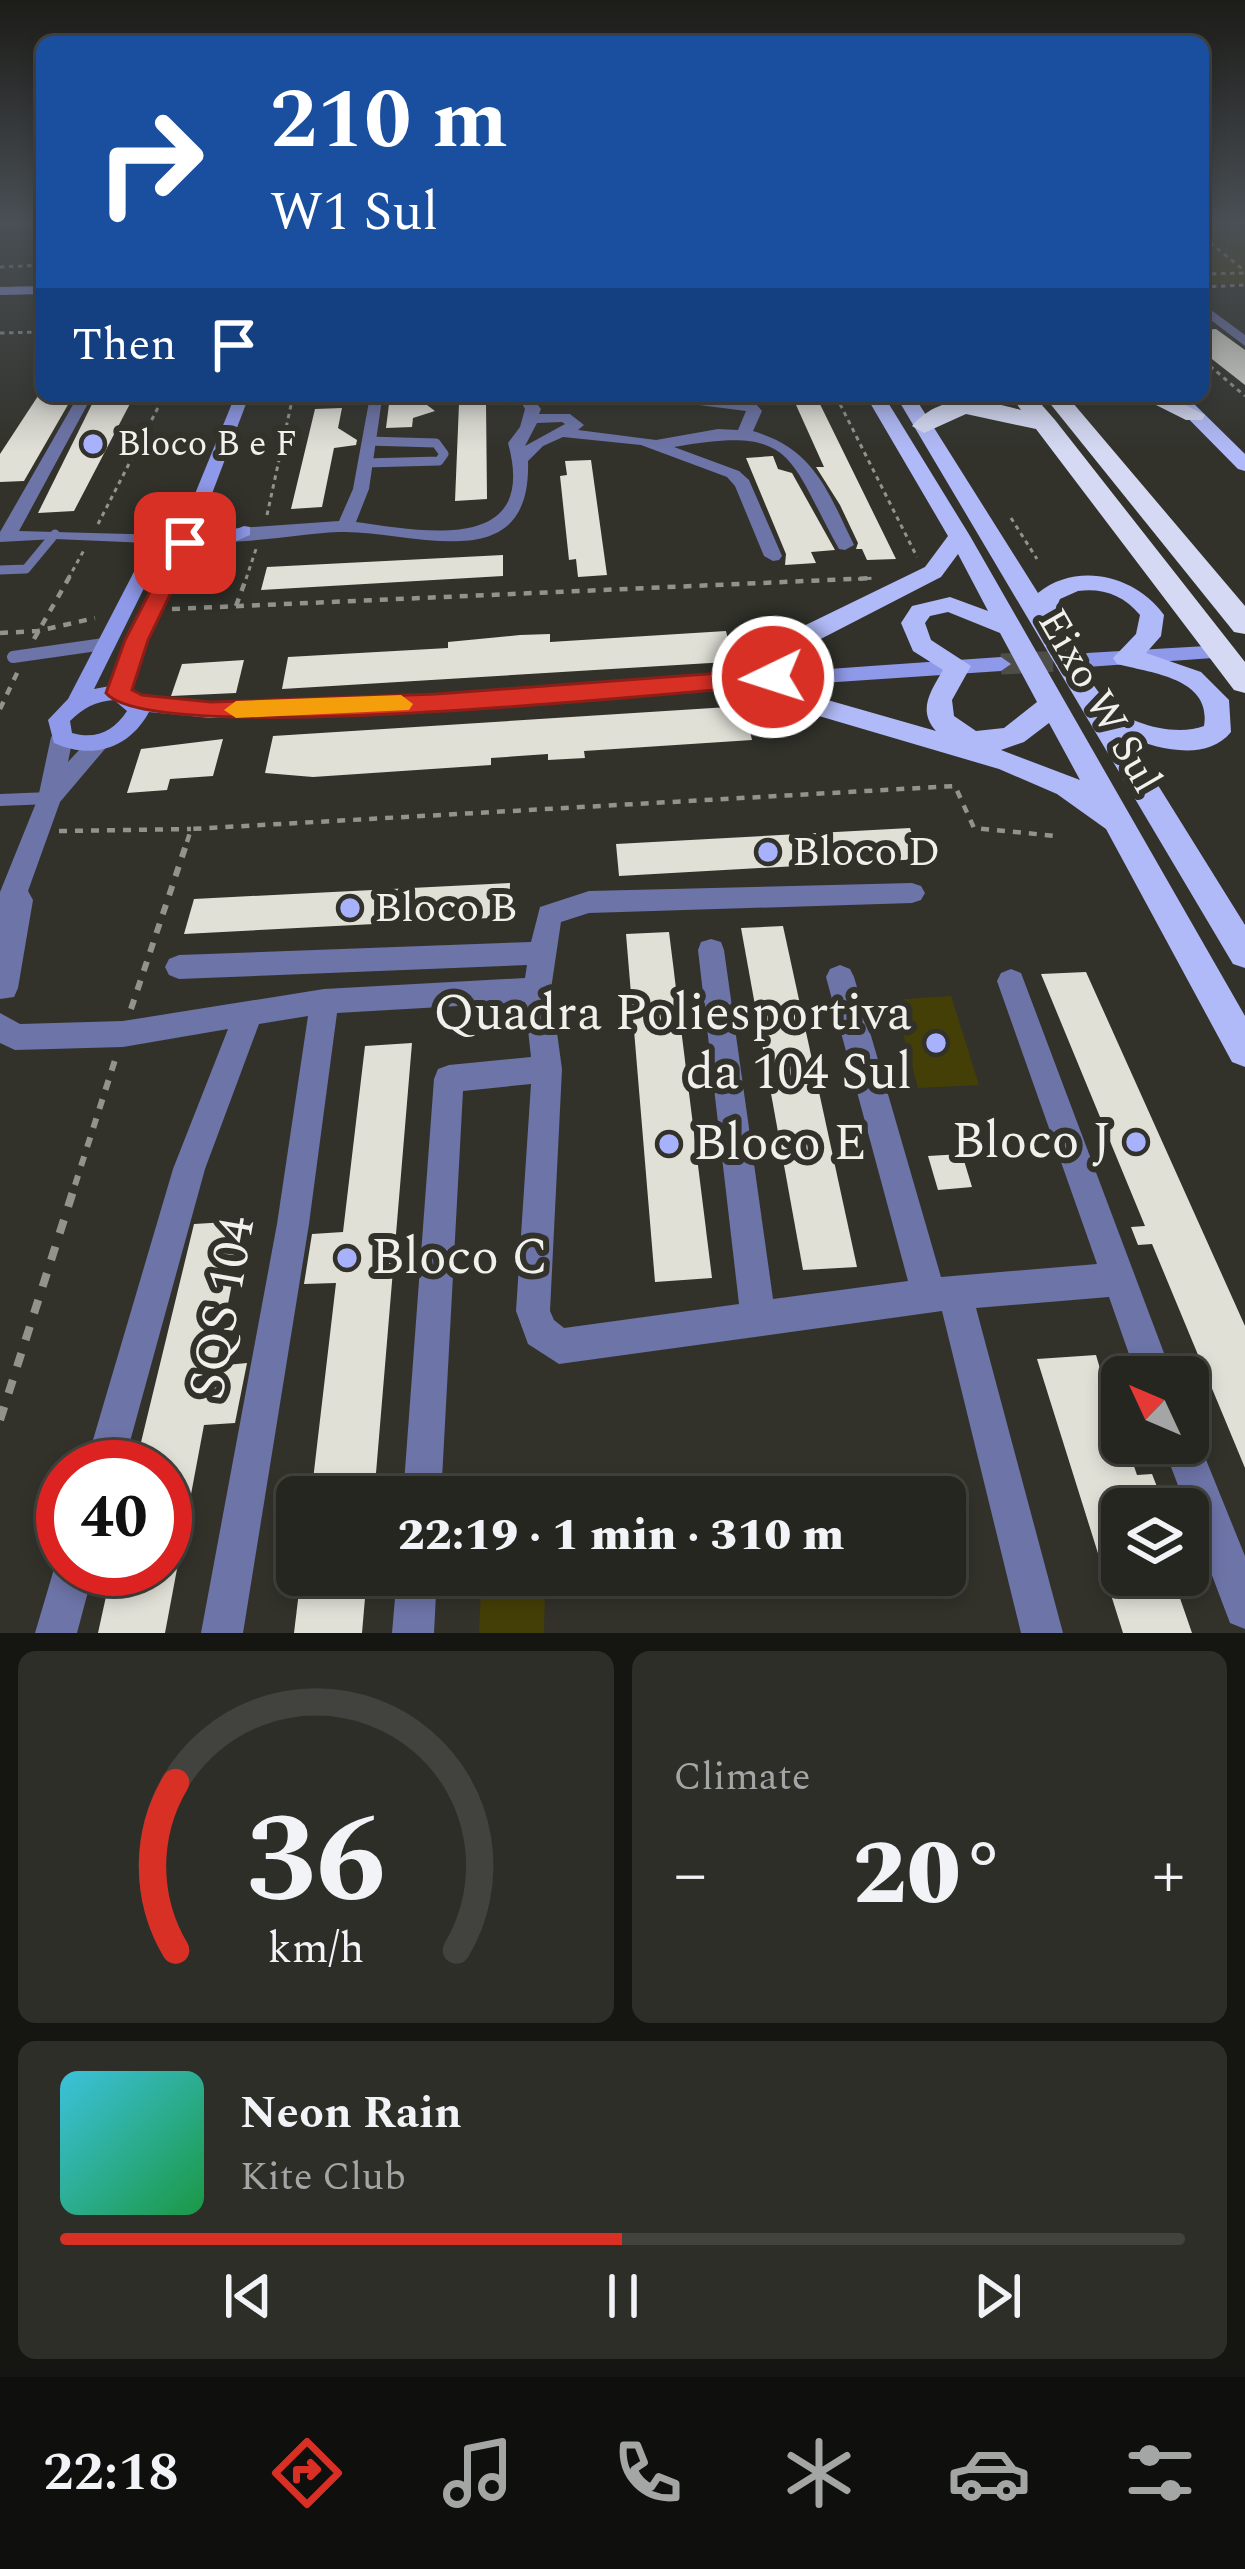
<!DOCTYPE html>
<meta charset="utf-8">
<style>
:root{--surface:#262620;--page:#2e2e29;--text:#f1f3f6;--muted:#a4a5a5;--line:#42433e;--accent:#d93025}
body{margin:0;font-family:Spectral,serif;background:var(--page);color:var(--text);height:100vh;display:flex;flex-direction:column;font-size:45px;white-space:nowrap}
*{box-sizing:border-box;margin:0}
p{font-size:39px;color:var(--muted)}
.icon{flex:none;width:66px;height:66px;fill:none;stroke:currentColor;stroke-width:2;stroke-linecap:round;stroke-linejoin:round}
.map{position:relative;height:1633px;overflow:hidden}
.drawer{display:flex;flex-direction:column;gap:18px;padding:18px;background:#151512;flex:1}
.drawer>*{flex:none}
.guide{position:absolute;left:36px;top:36px;width:1173px;height:366px;border-radius:18px;box-shadow:0 6px 18px #0003,0 0 0 3px var(--line);background:#1a4fa0;color:#fff;overflow:hidden}
.needle{width:78px;rotate:314deg}
.fabs{position:absolute;left:1101px;top:1356px;display:grid;gap:24px}
.fabs a{display:grid;place-items:center;width:108px;height:108px;border-radius:18px;background:var(--surface);box-shadow:0 6px 18px #0003,0 0 0 3px var(--line);font-size:60px}
.speed{position:absolute;left:36px;top:1440px;display:flex;gap:24px;font-size:60px;font-weight:700;text-align:center}
.speed>*{display:grid;place-content:center;width:156px;height:156px;border-radius:50%;background:var(--surface);box-shadow:0 6px 18px #0003,0 0 0 3px var(--line);line-height:1}
.speed .limit{border:18px solid #d22;background:#fff;color:#111}
.pin{position:absolute;display:grid;place-items:center;width:102px;height:102px;color:#fff;margin:-51px;border-radius:24px;box-shadow:0 6px 18px #0006}
.me{position:absolute;width:132px;margin:-66px;rotate:266deg;stroke-linejoin:round;filter:drop-shadow(0 0 9px #0008)}
.turn{display:flex;align-items:center;gap:42px;height:252px;padding:0 36px;font-size:54px}
.turn .icon{width:156px;height:156px;stroke-width:2.5}
.turn b{display:block;font-size:84px;line-height:102px}
.then{display:flex;align-items:center;height:114px;padding:0 36px;background:#0003;gap:24px;font-size:45px}
.big{font-size:90px;font-weight:800;line-height:1.1}
.drawer .tile{flex:1;display:flex;flex-direction:column;justify-content:center;gap:18px;min-width:0;padding:0 42px;border-radius:18px;background:var(--page)}
.drawer .dial{align-items:center;gap:0}
.dial svg{height:312px;overflow:visible;fill:none;stroke:var(--line);stroke-width:7;stroke-linecap:round;text-anchor:middle}
.dial text{fill:var(--text);stroke:none}
.song{display:flex;align-items:center;gap:36px}
.cover{width:144px;height:144px;border-radius:18px;background:linear-gradient(135deg,hsl(190 70% 55%),hsl(140 70% 35%))}
.played{height:12px;border-radius:6px;background:linear-gradient(90deg,var(--accent) 50%,var(--line) 50%)}
.keys{display:flex;justify-content:space-around;direction:ltr}
.heat{display:flex;justify-content:space-between;align-items:center;font-size:66px;direction:ltr}
.drawer .tiles{flex:1;display:grid;gap:18px;grid-template-columns:1fr 1fr}
.tile:last-child{grid-column:span 2}
.trip{position:absolute;left:276px;top:1476px;width:690px;height:120px;border-radius:18px;background:var(--surface);box-shadow:0 6px 18px #0003,0 0 0 3px var(--line);font-weight:800;line-height:120px;text-align:center}
.menu{display:flex;height:192px;justify-content:space-around;align-items:center;background:#0f0f0d;color:var(--muted)}
.menu .icon{width:84px;height:84px}
.menu .selected{color:var(--accent)}
.menu b{font-size:54px;color:var(--text)}
.map>svg:first-child{display:block}
</style>
<div class="map">
<svg width="1245" height="1633" viewBox="0 0 1245 1633">
<rect width="100%" height="100%" fill="#32322b"/>
<g fill="#443f07">
<path d="M 1203,222 L 1245,222 L 1245,283 L 1203,285 Z"/>
<path d="M 951,996 L 979,1085 L 918,1088 L 894,1000 Z"/>
<path d="M 545,1586 L 544,1633 L 479,1633 L 481,1590 Z"/>
</g>
<g fill="#e1e0d7">
<path d="M 1216,329 L 1245,350 L 1245,385 L 1203,352 L 1203,330 Z"/>
<path d="M 38,396 L 73,396 L 24,481 L 0,482 L 0,454 Z"/>
<path d="M 96,396 L 134,396 L 74,511 L 38,513 Z"/>
<path d="M 390,396 L 415,396 L 435,411 L 413,418 L 412,427 L 386,428 Z"/>
<path d="M 792,396 L 816,396 L 896,559 L 867,560 L 862,549 L 856,549 L 858,543 L 840,505 L 816,467 L 824,467 Z"/>
<path d="M 486,402 L 487,499 L 455,501 L 459,404 Z"/>
<path d="M 342,408 L 338,428 L 357,440 L 356,445 L 334,448 L 322,507 L 291,509 L 315,409 Z"/>
<path d="M 773,456 L 778,469 L 792,473 L 835,550 L 811,552 L 816,563 L 785,565 L 786,554 L 746,458 Z"/>
<path d="M 591,460 L 607,575 L 578,577 L 576,559 L 569,560 L 560,476 L 567,475 L 565,461 Z"/>
<path d="M 503,555 L 503,576 L 261,590 L 267,567 Z"/>
<path d="M 726,631 L 732,655 L 727,662 L 282,689 L 288,657 L 448,648 L 448,642 L 520,635 L 550,634 L 550,642 Z"/>
<path d="M 244,660 L 236,693 L 171,696 L 182,664 Z"/>
<path d="M 744,706 L 752,740 L 584,751 L 585,758 L 548,760 L 548,754 L 491,758 L 491,765 L 313,777 L 265,773 L 273,736 Z"/>
<path d="M 223,739 L 213,776 L 170,779 L 167,790 L 127,793 L 141,749 Z"/>
<path d="M 910,828 L 921,859 L 619,876 L 616,844 Z"/>
<path d="M 510,883 L 509,917 L 184,934 L 194,899 Z"/>
<path d="M 783,926 L 857,1267 L 803,1270 L 741,928 Z"/>
<path d="M 669,932 L 712,1278 L 655,1282 L 626,934 Z"/>
<path d="M 1086,972 L 1245,1326 L 1245,1468 L 1152,1244 L 1138,1245 L 1131,1227 L 1145,1226 L 1041,974 Z"/>
<path d="M 412,1043 L 374,1497 L 311,1497 L 336,1283 L 304,1284 L 312,1234 L 343,1232 L 365,1046 Z"/>
<path d="M 962,1154 L 972,1187 L 938,1190 L 928,1156 Z"/>
<path d="M 244,1221 L 216,1366 L 247,1363 L 235,1423 L 204,1425 L 165,1633 L 98,1633 L 112,1569 L 165,1569 L 165,1467 L 135,1467 L 194,1224 Z"/>
<path d="M 1096,1355 L 1122,1443 L 1126,1443 L 1137,1475 L 1152,1474 L 1161,1497 L 1145,1498 L 1149,1509 L 1122,1509 L 1122,1575 L 1172,1575 L 1192,1633 L 1123,1633 L 1037,1359 Z"/>
<path d="M 301,1575 L 367,1575 L 362,1633 L 294,1633 Z"/>
</g>
<g fill="none" stroke-linecap="round" stroke-linejoin="round">
<path stroke="#4e4e48" stroke-width="21" stroke-dasharray="21 10" stroke-linecap="butt" d="M 1001,664 L 1083,660"/>
<g stroke="#93938e" stroke-width="3" stroke-dasharray="4.5 4.5" stroke-linecap="butt">
<path d="M 1203,237 L 1245,271"/>
<path d="M 0,267 L 42,265"/>
<path d="M 1203,274 L 1245,273"/>
<path d="M 1203,287 L 1245,285"/>
<path d="M 0,333 L 42,332"/>
<path d="M 1203,360 L 1245,396"/>
<path d="M 836,396 L 917,557"/>
<path d="M 267,515 L 293,396"/>
<path d="M 1011,518 L 1037,559"/>
<path d="M 98,524 L 164,396"/>
<path d="M 68,579 L 84,550"/>
<path d="M 246,579 L 256,549"/>
<path d="M 858,579 L 874,578"/>
</g>
<g stroke="#93938e" stroke-width="4.5" stroke-dasharray="8 8" stroke-linecap="butt">
<path d="M 236,606 L 247,576"/>
<path d="M 172,609 L 874,578"/>
<path d="M 0,633 L 38,631 L 95,618"/>
<path d="M 34,639 L 70,576"/>
<path d="M 0,709 L 18,671"/>
<path d="M 59,831 L 191,829"/>
<path d="M 187,842 L 191,829 L 955,786 L 974,828 L 1056,836"/>
</g>
<g stroke="#93938e" stroke-width="6" stroke-dasharray="10 10" stroke-linecap="butt">
<path d="M 131,1009 L 188,839"/>
<path d="M 75,1185 L 115,1060"/>
</g>
<path stroke="#93938e" stroke-width="8" stroke-dasharray="14 14" stroke-linecap="butt" d="M 0,1420 L 76,1182"/>
<g stroke="#6d74a7" stroke-width="9">
<path d="M 365,463 L 439,461 L 444,454 L 436,443 L 368,441"/>
<path d="M 0,570 L 26,569 L 55,534"/>
</g>
<g stroke="#6d74a7" stroke-width="12">
<path d="M 13,657 L 104,644"/>
<path d="M 0,800 L 50,798"/>
</g>
<g fill="#6d74a7" fill-rule="evenodd">
<rect x="0" y="222" width="42" height="4"/>
<path d="M 1203,304 L 1245,335 L 1245,346 L 1203,314 Z"/>
<path d="M 78,396 L 92,396 L 19,531 L 165,535 L 174,540 L 171,544 L 55,539 L 0,542 L 0,532 Z"/>
<path d="M 370,396 L 382,399 L 369,489 L 356,522 C 423,531 539,555 508,443 L 520,427 L 525,409 L 520,400 L 522,397 L 532,397 L 541,409 L 539,414 L 570,414 L 584,425 L 578,430 L 656,440 L 718,429 L 738,430 L 746,411 L 660,400 L 653,396 L 697,396 L 756,404 L 762,411 L 753,431 C 815,449 828,492 854,545 L 845,550 L 839,549 C 787,456 796,425 674,447 L 739,471 L 749,480 L 782,556 L 779,560 L 773,561 L 764,556 L 735,486 L 727,477 L 641,445 L 563,437 L 543,446 L 528,461 C 532,583 410,529 339,532 C 291,534 237,547 190,540 L 190,532 L 196,531 L 339,521 L 353,489 ZM 562,422 L 565,424 L 525,446 L 537,423 Z"/>
<path d="M 62,729 L 73,737 L 68,762 L 91,737 L 107,737 L 110,743 L 60,802 L 28,891 L 33,900 L 18,988 L 14,997 L 0,999 L 0,892 L 38,798 L 51,737 Z"/>
<path d="M 912,883 L 921,886 L 925,893 L 921,900 L 912,903 L 589,913 L 561,922 L 551,989 L 562,1069 L 550,1311 L 554,1320 L 564,1328 L 739,1304 L 698,950 L 701,942 L 711,939 L 721,942 L 724,950 L 773,1299 L 908,1281 L 826,977 L 830,969 L 840,965 L 850,969 L 854,977 L 941,1277 L 1097,1264 L 997,981 L 1001,973 L 1011,969 L 1021,973 L 1173,1377 L 1137,1377 L 1109,1297 L 976,1308 L 1063,1633 L 1021,1633 L 942,1311 L 559,1364 L 528,1344 L 516,1311 L 531,1084 L 463,1091 L 441,1497 L 403,1497 L 434,1079 L 438,1069 L 449,1065 L 531,1057 L 525,1002 L 337,1013 L 309,1224 L 243,1633 L 201,1633 L 277,1224 L 308,1016 L 259,1024 L 205,1169 L 123,1467 L 85,1467 L 173,1169 L 228,1029 L 123,1047 L 15,1050 L 0,1043 L 0,1013 L 20,1024 L 123,1021 L 324,989 L 525,978 L 527,965 L 179,979 L 169,975 L 165,967 L 169,959 L 179,955 L 531,942 L 540,907 L 589,891 Z"/>
<path d="M 1188,1427 L 1194,1430 L 1245,1556 L 1245,1629 L 1230,1623 L 1162,1443 L 1188,1443 Z"/>
<path d="M 63,1553 L 63,1569 L 94,1569 L 77,1633 L 35,1633 L 54,1569 Z"/>
<path d="M 397,1575 L 437,1575 L 434,1633 L 392,1633 Z"/>
</g>
<g fill="#8f99e9" fill-rule="evenodd">
<path d="M 42,286 L 42,294 L 0,295 L 0,287 Z"/>
<path d="M 235,396 L 249,396 L 199,528 L 196,532 L 184,532 L 181,528 Z"/>
<path d="M 244,526 L 250,527 L 250,535 L 184,565 L 147,640 L 130,690 C 173,714 285,701 337,699 C 559,690 780,672 1001,657 L 1011,664 L 1001,671 L 436,709 L 211,718 L 149,712 C 129,749 92,760 54,743 L 48,720 L 68,699 L 137,566 L 162,539 L 176,542 L 191,539 L 192,547 ZM 174,548 L 127,640 L 110,686 L 94,689 L 154,568 ZM 114,700 L 127,711 C 114,731 96,740 72,733 L 70,721 C 83,708 96,701 114,700 Z"/>
<path d="M 1206,646 L 1216,653 L 1213,658 L 1087,667 L 1077,660 L 1087,653 Z"/>
</g>
<g fill="#b1baf8" fill-rule="evenodd">
<path d="M 866,396 L 884,396 L 970,536 L 1245,1016 L 1245,1067 L 1232,1062 L 1106,829 L 1057,794 L 999,769 L 717,686 L 713,680 L 738,658 L 925,567 L 948,536 ZM 958,554 L 988,611 L 950,597 L 912,606 L 901,623 L 913,651 L 943,670 C 931,691 917,710 936,731 L 747,677 L 941,577 ZM 948,612 L 1000,633 L 1037,702 L 1004,728 L 976,731 L 954,716 L 952,700 L 971,666 L 931,640 L 925,623 L 930,616 ZM 1049,723 L 1080,780 L 1001,750 L 1024,742 Z"/>
<path d="M 896,396 L 914,396 L 1038,593 C 1078,561 1136,576 1164,615 L 1161,636 L 1146,653 L 1201,672 L 1229,700 L 1231,732 C 1207,762 1158,749 1128,737 L 1245,925 L 1245,968 L 1233,964 ZM 1078,591 C 1103,588 1123,595 1140,615 L 1136,634 L 1113,658 L 1117,664 C 1151,673 1212,678 1204,726 C 1175,737 1125,724 1105,700 C 1084,676 1070,643 1053,616 L 1060,599 Z"/>
<path d="M 1166,396 L 1186,396 L 1245,454 L 1245,471 L 1238,469 Z"/>
</g>
<g fill="#d5d9f3" fill-rule="evenodd">
<path d="M 1011,396 L 1034,396 L 1055,420 L 1245,662 L 1245,693 L 1234,690 L 1036,429 L 966,414 L 924,433 L 912,426 C 941,392 982,399 1021,410 Z"/>
<path d="M 1044,396 L 1067,396 L 1245,606 L 1245,634 L 1234,632 Z"/>
<path d="M 1138,396 L 1168,396 L 1205,415 L 1202,420 L 1186,420 Z"/>
</g>
</g>
<linearGradient id="sky" x2="0" y2="1"><stop stop-color="#1c1c18"/><stop offset="0.49" stop-color="#494f55"/><stop offset="1" stop-color="#494f55" stop-opacity="0"/></linearGradient>
<rect width="1245" height="451" fill="url(#sky)"/>
<path fill="#d93025" stroke="#8d1f18" stroke-width="3" d="M 185,537 L 195,543 L 148,640 L 132,690 L 142,695 L 211,702 L 436,694 L 773,669 L 785,677 L 773,685 C 677,692 153,749 106,693 L 125,640 L 175,543 Z"/>
<path fill="#f59e0b" d="M 401,695 L 413,704 L 409,710 L 236,718 L 224,710 L 236,701 Z"/>
<g fill="#a7b1fc" stroke="#32322b" stroke-width="4.5">
<circle cx="93" cy="444" r="12"/>
<circle cx="768" cy="852" r="12"/>
<circle cx="350" cy="908" r="12"/>
<circle cx="936" cy="1043" r="12"/>
<circle cx="1136" cy="1142" r="12"/>
<circle cx="669" cy="1144" r="12"/>
<circle cx="347" cy="1258" r="12"/>
</g>
<g text-anchor="middle" dominant-baseline="central" stroke-width="12" stroke-linejoin="round" paint-order="stroke">
<g font-size="36" fill="#f0f0ec" stroke="#32322b" text-anchor="start">
<text x="117" y="444">Bloco B e F</text>
</g>
<g font-size="42" fill="#f0f0ec" stroke="#32322b">
<text transform="translate(1099 701) rotate(60)">Eixo W Sul</text>
</g>
<g font-size="42" fill="#f0f0ec" stroke="#32322b" text-anchor="start">
<text x="792" y="852">Bloco D</text>
<text x="374" y="908">Bloco B</text>
</g>
<g font-size="51" fill="#f0f0ec" stroke="#32322b" text-anchor="end">
<text x="912" y="1014">Quadra Poliesportiva<tspan x="912" dy="59">da 104 Sul</tspan></text>
<text x="1112" y="1142">Bloco J</text>
<text x="693" y="1144" text-anchor="start">Bloco E</text>
<text x="371" y="1258" text-anchor="start">Bloco C</text>
</g>
<g font-size="51" fill="#f0f0ec" stroke="#32322b">
<text transform="translate(223 1308) rotate(-80)">SQS 104</text>
</g>
</g>
</svg>
<div class="fabs">
<a><svg class="needle" viewBox="-14 -14 28 28"><path d="M0-13l5 13h-10z" fill="#e53935"/><path d="M0 13l5-13h-10z" fill="#a4a5a5"/></svg></a>
<a><svg class="icon" aria-label="layers" viewBox="0 0 24 24"><path d="M12 4l9 5-9 5-9-5zM3 14l9 5 9-5"/></svg></a>
</div>
<div class="speed"><div class="limit">40</div></div>
<div class="pin" style="left:185px;top:543px;background:#d93025"><svg class="icon" aria-label="arrive" viewBox="0 0 24 24"><path d="M6 21V4h12l-3 4 3 4H6"/></svg></div>
<svg class="me" style="left:773px;top:677px" viewBox="-20 -20 40 40"><circle r="17" fill="#d93025" stroke="#fff" stroke-width="3"/><path d="M0-11L8 9 0 5-8 9z" fill="#fff"/></svg>
<div class="trip">22:19 · 1 min · 310 m</div>
<div class="guide">
<div class="turn"><svg class="icon" aria-label="right" viewBox="0 0 24 24"><path d="M7 20v-9h11M14 6l5 5-5 5"/></svg><div><b>210 m</b>W1 Sul</div></div>
<div class="then">Then<svg class="icon" aria-label="arrive" viewBox="0 0 24 24"><path d="M6 21V4h12l-3 4 3 4H6"/></svg></div>
</div>
</div>
<section class="drawer">
<div class="tiles">
<div class="tile dial"><svg viewBox="0 0 100 80">
<path d="M14 69A42 42 0 1 1 86 69"/>
<path d="M14 69A42 42 0 0 1 14 26" stroke="#d93025"/>
<text x="50" y="56" font-size="32" font-weight="700">36</text>
<text x="50" y="72" font-size="11">km/h</text>
</svg></div>
<div class="tile"><p>Climate</p>
<div class="heat"><a>−</a><b class="big">20°</b><a>+</a></div>
</div>
<div class="tile">
<div class="song"><i class="cover"></i><div><b>Neon Rain</b><p>Kite Club</p></div></div>
<div class="played"></div>
<div class="keys"><svg class="icon" aria-label="previous" viewBox="0 0 24 24"><path d="M18 5L8 12l10 7zM5 5v14"/></svg><svg class="icon" aria-label="pause" viewBox="0 0 24 24"><path d="M8 5v14M16 5v14"/></svg><svg class="icon" aria-label="next" viewBox="0 0 24 24"><path d="M6 5l10 7-10 7zM19 5v14"/></svg></div>
</div>
</div>
</section>
<nav class="menu">
<b>22:18</b>
<svg class="icon selected" aria-label="directions" viewBox="0 0 24 24"><path d="M12 3l9 9-9 9-9-9zM9 14v-3h6M13 9l2 2-2 2"/></svg>
<svg class="icon" aria-label="music" viewBox="0 0 24 24"><path d="M9 18V5l10-2v13"/><circle cx="6" cy="18" r="3"/><circle cx="16" cy="16" r="3"/></svg>
<svg class="icon" aria-label="phone" viewBox="0 0 24 24"><path d="M5 4h4l2 5-3 2q2 4 5 5l2-3 5 2v4C11 20 4 13 5 4z"/></svg>
<svg class="icon" aria-label="climate" viewBox="0 0 24 24"><path d="M12 3v18M4 7l16 10M4 17L20 7"/></svg>
<svg class="icon" aria-label="car" viewBox="0 0 24 24"><path d="M5 17H2v-5l4-1 3-4h7l3 4 3 1v5h-3M9 17h6M6 11h13"/><circle cx="7" cy="17" r="2"/><circle cx="17" cy="17" r="2"/></svg>
<svg class="icon" aria-label="filters" viewBox="0 0 24 24"><path d="M4 7h16M4 17h16"/><circle cx="9" cy="7" r="2"/><circle cx="15" cy="17" r="2"/></svg>
</nav>
